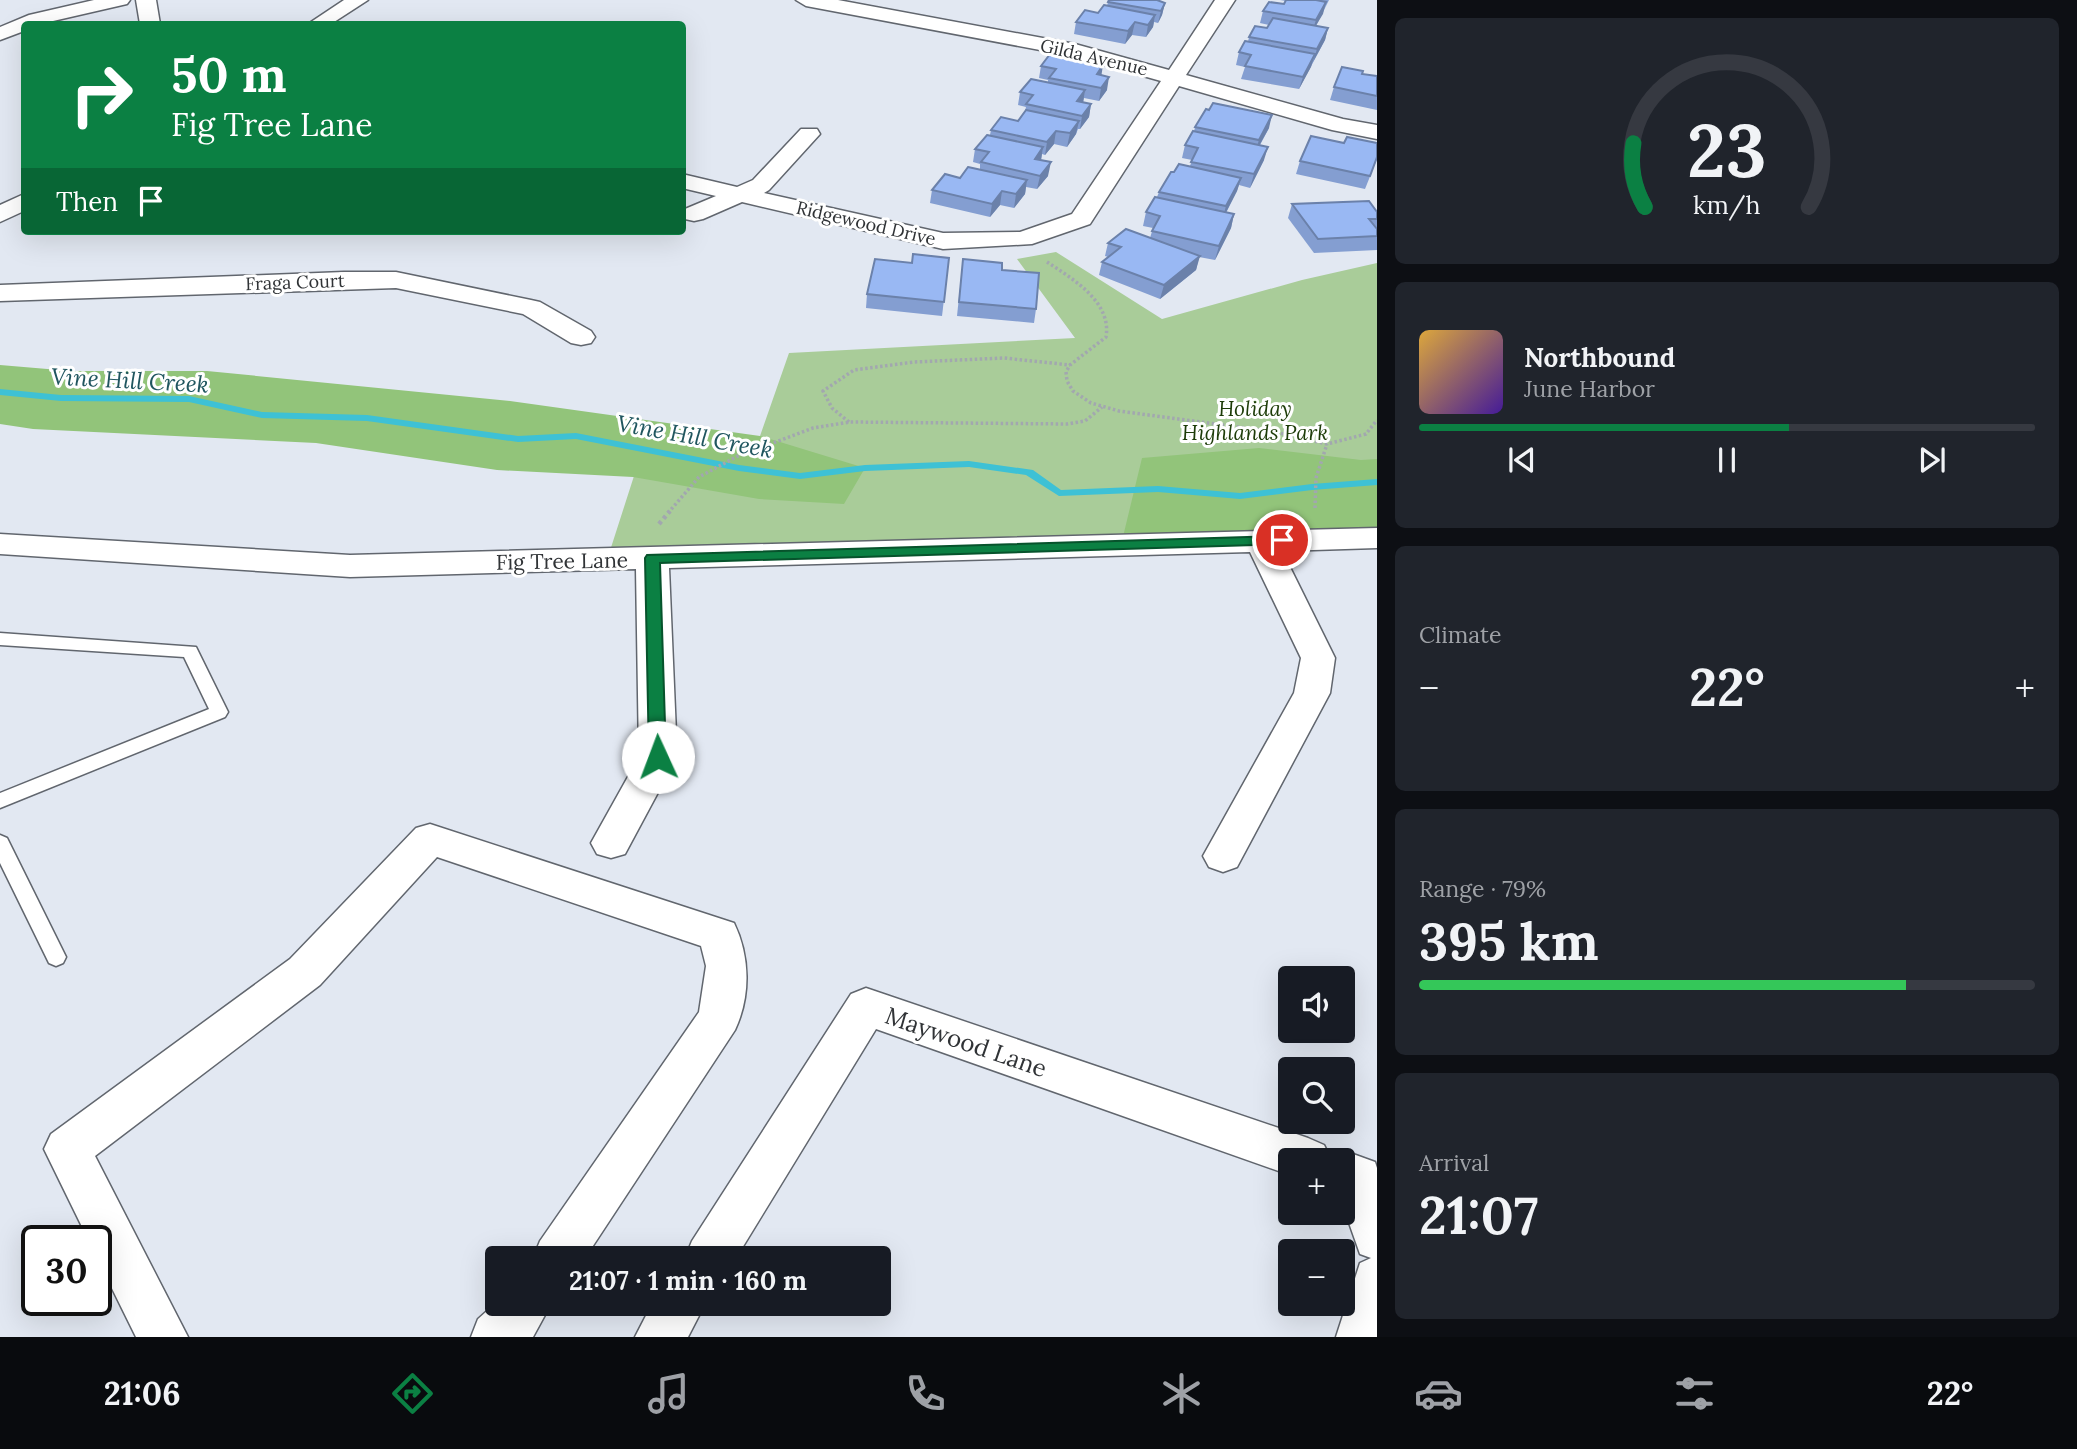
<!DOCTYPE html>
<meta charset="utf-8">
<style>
:root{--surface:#171b24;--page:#20242c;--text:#f1f3f6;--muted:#9ea1a6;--line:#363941;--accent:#0b8043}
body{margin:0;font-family:Lora,serif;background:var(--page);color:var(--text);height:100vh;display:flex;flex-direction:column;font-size:26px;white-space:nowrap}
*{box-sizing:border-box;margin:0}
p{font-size:23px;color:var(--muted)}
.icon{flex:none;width:38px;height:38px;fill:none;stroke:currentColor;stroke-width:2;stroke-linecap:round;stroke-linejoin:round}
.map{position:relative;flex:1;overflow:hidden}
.details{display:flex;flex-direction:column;gap:18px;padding:18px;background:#0d0f14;width:700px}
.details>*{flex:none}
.guide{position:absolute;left:21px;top:21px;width:665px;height:214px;border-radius:7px;box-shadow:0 7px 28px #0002;background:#0b8043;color:#fff;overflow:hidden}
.tools{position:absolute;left:1278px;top:966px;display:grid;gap:14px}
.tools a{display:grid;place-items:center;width:77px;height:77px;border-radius:7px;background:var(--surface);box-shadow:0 7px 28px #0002;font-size:35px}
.speed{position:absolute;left:21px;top:1225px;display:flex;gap:14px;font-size:35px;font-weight:700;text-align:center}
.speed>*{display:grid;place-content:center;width:91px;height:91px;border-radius:50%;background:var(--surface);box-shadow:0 7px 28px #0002;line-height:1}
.speed .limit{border:4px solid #111;border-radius:10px;background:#fff;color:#111}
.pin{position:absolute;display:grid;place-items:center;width:60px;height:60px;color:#fff;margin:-30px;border:4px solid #fff;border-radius:50%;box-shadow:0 2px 7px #0007}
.me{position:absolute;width:77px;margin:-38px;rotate:358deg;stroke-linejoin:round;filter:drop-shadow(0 0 5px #0008)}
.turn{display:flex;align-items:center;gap:24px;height:147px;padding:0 35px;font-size:32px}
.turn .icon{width:91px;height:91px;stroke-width:2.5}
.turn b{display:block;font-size:49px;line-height:60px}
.then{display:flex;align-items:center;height:66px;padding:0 35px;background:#0003;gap:14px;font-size:26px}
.big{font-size:52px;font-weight:700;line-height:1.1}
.details .card{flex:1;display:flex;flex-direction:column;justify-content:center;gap:10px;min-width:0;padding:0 24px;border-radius:10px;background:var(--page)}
.details .dial{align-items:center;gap:0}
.dial svg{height:182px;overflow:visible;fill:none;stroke:var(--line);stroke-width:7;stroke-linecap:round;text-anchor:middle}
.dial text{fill:var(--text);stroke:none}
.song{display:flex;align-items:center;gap:21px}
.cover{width:84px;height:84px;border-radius:10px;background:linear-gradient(135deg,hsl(40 70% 55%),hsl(260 70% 35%))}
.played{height:7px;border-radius:4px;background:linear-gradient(90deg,var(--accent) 60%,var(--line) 60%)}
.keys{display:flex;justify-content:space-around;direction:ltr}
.heat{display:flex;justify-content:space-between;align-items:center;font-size:38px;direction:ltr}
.charge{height:10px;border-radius:5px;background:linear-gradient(90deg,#34c759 79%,var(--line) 0)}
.trip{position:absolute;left:485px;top:1246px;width:406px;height:70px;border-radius:7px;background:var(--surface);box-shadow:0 7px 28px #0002;font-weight:700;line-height:70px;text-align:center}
.tabs{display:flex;height:112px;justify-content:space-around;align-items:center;background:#090b0e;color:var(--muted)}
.tabs .icon{width:49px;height:49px}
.tabs .selected{color:var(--accent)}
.tabs b{font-size:32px;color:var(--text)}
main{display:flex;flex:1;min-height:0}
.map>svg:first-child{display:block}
</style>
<main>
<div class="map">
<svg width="1377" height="1337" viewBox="0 0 1377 1337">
<rect width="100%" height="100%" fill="#e2e8f2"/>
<path fill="#a9cc99" d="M 1056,252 L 1162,319 L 1302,280 L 1377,263 L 1377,538 L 607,560 L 643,448 L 762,459 L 760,436 L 789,353 L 1075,338 L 1017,259 Z"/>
<g fill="#92c47a">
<path d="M 0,365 L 71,371 L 207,371 L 510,401 L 760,436 L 865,468 L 844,504 L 759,499 L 633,477 L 497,470 L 316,443 L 33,429 L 0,424 Z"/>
<path d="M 1259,448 L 1361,460 L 1377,459 L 1377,538 L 1121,545 L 1142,458 Z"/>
</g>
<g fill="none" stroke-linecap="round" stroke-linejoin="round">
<path fill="#3ec1d5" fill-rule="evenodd" d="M 0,389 L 61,395 L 189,396 L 262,412 L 367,415 L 518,436 L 576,433 L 739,465 L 800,473 L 865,465 L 969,461 L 1033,470 L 1061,490 L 1158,486 L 1240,493 L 1312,484 L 1377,479 L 1377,485 L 1312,490 L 1240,499 L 1158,492 L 1059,496 L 1026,475 L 969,467 L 865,471 L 800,479 L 739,471 L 576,439 L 518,442 L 367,421 L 262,418 L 189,402 L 61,401 L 0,395 Z"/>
<g stroke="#61666e" stroke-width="3">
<g id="lane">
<path d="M 0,633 L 196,647 L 228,712 L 225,717 L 0,808 L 0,793 L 209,709 L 184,657 L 0,645 Z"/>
<path d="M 0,835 L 7,838 L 63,951 L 66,957 L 63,963 L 56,966 L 49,963 L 0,863 Z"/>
</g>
</g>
<g stroke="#61666e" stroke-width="3">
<g id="street">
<path d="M 94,0 L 130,0 L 127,4 L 40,24 L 24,24 L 24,31 L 0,40 L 0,27 L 29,15 Z"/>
<path d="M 136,0 L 156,0 L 160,24 L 140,24 Z"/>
<path d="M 344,0 L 368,0 L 331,24 L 308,24 Z"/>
<path d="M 796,0 L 838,0 L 1075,44 L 1169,70 L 1215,0 L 1235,0 L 1186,75 L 1343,119 L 1377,125 L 1377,139 L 1332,130 L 1179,86 L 1090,224 L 1032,244 L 943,249 L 742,202 L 703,219 L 694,221 L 685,219 L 682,215 L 685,209 L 716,196 L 682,188 L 682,174 L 737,187 L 753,180 L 801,129 L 817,129 L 820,134 L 769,190 L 764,193 L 943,233 L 1020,232 L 1072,214 L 1161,81 L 1072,56 L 806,6 Z"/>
<path d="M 24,194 L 24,211 L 0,222 L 0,205 Z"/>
<path d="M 344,272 L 396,272 L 531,300 L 540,302 L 591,331 L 595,337 L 591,343 L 581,345 L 571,343 L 523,314 L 396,288 L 0,301 L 0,285 Z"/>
<path d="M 1377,528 L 1377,548 L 1282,551 L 1335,658 L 1330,693 L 1237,867 L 1223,872 L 1209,867 L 1203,856 L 1294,693 L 1301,658 L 1250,552 L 669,568 L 677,757 L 625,854 L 611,858 L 597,854 L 591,843 L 639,757 L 636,569 L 350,577 L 0,554 L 0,534 L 350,555 Z"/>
<path d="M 430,824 L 734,923 C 750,956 751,996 735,1030 L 585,1258 L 533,1258 L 540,1241 L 699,1012 L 706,966 L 701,946 L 437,857 L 320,985 L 95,1156 L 188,1337 L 136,1337 L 96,1256 L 96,1241 L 89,1241 L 44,1149 L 51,1134 L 290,959 L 416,828 Z"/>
<path d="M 866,988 L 1308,1138 L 1324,1145 L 1329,1155 L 1342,1150 L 1375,1162 L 1377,1168 L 1377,1337 L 1336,1337 L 1360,1263 L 1371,1258 L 1360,1254 L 1342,1203 L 1342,1160 L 1290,1160 L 1290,1175 L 876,1029 L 736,1258 L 685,1258 L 692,1241 L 851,994 Z"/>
<path d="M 497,1302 L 497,1304 L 551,1304 L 533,1337 L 471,1337 L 478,1319 Z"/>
<path d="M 652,1304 L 705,1304 L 688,1337 L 635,1337 Z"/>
</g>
</g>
<g stroke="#a2a7af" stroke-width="3.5" stroke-dasharray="2.5 2.5" stroke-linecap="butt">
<path d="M 1047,262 C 1073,279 1112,302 1106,337 L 1070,365 L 1066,372 L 1067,381 L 1073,391 L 1091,403 L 1119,411 L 1275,432 L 1327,444 L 1366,434 L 1377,420"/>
<path d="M 849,422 L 832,408 L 823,391 L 854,370 L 914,362 L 1004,358 L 1070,365"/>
<path d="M 1315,508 L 1316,478 L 1327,444"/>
<path d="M 668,513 L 699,477 L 738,456 L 813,428 L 850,422 L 1067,424 L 1085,421 L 1102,407"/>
</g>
<path stroke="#a2a7af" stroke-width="4.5" stroke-dasharray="3.5 3.5" stroke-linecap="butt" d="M 659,524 L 670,511"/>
<use href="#lane" fill="#fff" fill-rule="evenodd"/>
<use href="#street" fill="#fff" fill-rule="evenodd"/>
</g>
<g fill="#849ed1">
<path d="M 1280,0 L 1329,0 L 1316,26 L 1328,28 L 1325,40 L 1299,89 L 1241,79 L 1245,67 L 1236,65 L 1239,52 L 1248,42 L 1249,37 L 1267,28 L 1269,25 L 1260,23 L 1263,11 L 1284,4 L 1286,1 Z"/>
<path d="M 1108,2 L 1165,3 L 1162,15 L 1158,23 L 1154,22 L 1153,27 L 1146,37 L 1132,35 L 1125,44 L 1074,34 L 1076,22 L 1098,13 L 1107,6 Z"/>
<path d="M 1041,66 L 1101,75 L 1107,90 L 1099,101 L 1084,98 L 1083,102 L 1091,104 L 1089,117 L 1080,129 L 1078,129 L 1076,134 L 1067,147 L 1054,144 L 1045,155 L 1042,154 L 1041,160 L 1048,176 L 1037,189 L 1026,187 L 1025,194 L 1014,208 L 1000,205 L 990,217 L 930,203 L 932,190 L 980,169 L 980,164 L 973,162 L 975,149 L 990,135 L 991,130 L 1018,121 L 1025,111 L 1026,107 L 1018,105 L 1020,92 L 1048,83 L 1048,80 L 1039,78 Z"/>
<path d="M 1362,74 L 1377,76 L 1377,110 L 1330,100 L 1334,87 Z"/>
<path d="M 1195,127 L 1269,128 L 1260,145 L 1264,160 L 1250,188 L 1239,185 L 1237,191 L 1226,213 L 1234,214 L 1231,228 L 1215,260 L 1199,257 L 1196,270 L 1160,299 L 1099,275 L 1102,262 L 1108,257 L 1105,256 L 1108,243 L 1150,238 L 1153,228 L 1143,226 L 1146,212 L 1157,197 L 1159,192 L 1174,172 L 1190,166 L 1192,160 L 1182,158 L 1185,145 L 1194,132 Z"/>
<path d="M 1344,143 L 1377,143 L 1377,159 L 1365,189 L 1296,174 L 1300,161 Z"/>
<path d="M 1292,204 L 1377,212 L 1377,250 L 1314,253 L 1288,218 Z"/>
<path d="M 949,258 L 942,316 L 866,308 L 867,294 L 912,263 Z"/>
<path d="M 963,259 L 1036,309 L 1034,323 L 957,316 Z"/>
</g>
<g fill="#6b81aa">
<path d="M 1326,2 L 1323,14 L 1312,32 L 1316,20 Z"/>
<path d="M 1165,3 L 1162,15 L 1158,23 L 1161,11 Z"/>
<path d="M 1155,15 L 1153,27 L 1146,37 L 1148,25 Z"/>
<path d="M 1135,22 L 1132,35 L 1125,44 L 1128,31 Z"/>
<path d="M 1328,28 L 1325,40 L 1313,62 L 1317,49 Z"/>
<path d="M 1315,54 L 1311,67 L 1299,89 L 1303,77 Z"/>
<path d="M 1103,65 L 1101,78 L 1097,74 Z"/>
<path d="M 1109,77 L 1107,90 L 1099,101 L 1101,88 Z"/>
<path d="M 1085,90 L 1083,103 L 1077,101 Z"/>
<path d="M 1091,104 L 1089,117 L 1080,129 L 1082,116 Z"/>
<path d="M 1272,115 L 1269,128 L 1255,153 L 1259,140 Z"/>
<path d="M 1079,121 L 1076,134 L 1067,147 L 1070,133 Z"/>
<path d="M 1056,131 L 1054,144 L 1045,155 L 1047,142 Z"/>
<path d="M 1043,147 L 1041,160 L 1035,159 Z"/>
<path d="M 1268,147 L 1264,160 L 1250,188 L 1254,174 Z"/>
<path d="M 1051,162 L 1048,176 L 1037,189 L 1040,176 Z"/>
<path d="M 1241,178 L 1237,191 L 1222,220 L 1226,206 Z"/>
<path d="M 1027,180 L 1025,194 L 1014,208 L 1016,194 Z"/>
<path d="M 1002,191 L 1000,205 L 990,217 L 992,204 Z"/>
<path d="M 1234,214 L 1231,228 L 1215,260 L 1219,246 Z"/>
<path d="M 1200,256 L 1196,270 L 1160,299 L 1164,285 Z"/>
</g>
<g fill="#99b8f3" stroke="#6b81aa" stroke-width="2">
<path d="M 1109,0 L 1157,0 L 1165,3 L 1161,11 L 1108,2 Z"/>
<path d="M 1286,0 L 1316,0 L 1326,2 L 1316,20 L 1263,11 L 1269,2 L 1284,4 Z"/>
<path d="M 1104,5 L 1155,15 L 1148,25 L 1135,22 L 1128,31 L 1076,22 L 1085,10 L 1098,13 Z"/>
<path d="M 1273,18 L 1328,28 L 1317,49 L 1249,37 L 1255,26 L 1267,28 Z"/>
<path d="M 1245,41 L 1315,54 L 1303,77 L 1245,66 L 1251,55 L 1239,52 Z"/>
<path d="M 1050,54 L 1103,65 L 1097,74 L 1109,77 L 1101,88 L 1049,78 L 1056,69 L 1041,66 Z"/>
<path d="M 1342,67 L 1363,71 L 1362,74 L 1377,76 L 1377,96 L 1334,87 Z"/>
<path d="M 1031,79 L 1085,90 L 1077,101 L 1091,104 L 1082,116 L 1026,104 L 1033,95 L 1020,92 Z"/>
<path d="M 1213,103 L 1272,115 L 1259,140 L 1195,127 L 1206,109 L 1209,110 Z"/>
<path d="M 1026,110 L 1079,121 L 1070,133 L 1056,131 L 1047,142 L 991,130 L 1001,117 L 1018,121 Z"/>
<path d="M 1193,131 L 1268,147 L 1254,174 L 1191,162 L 1198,148 L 1185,145 Z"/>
<path d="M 987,135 L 1043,147 L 1035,159 L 1051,162 L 1040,176 L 981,162 L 989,152 L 975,149 Z"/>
<path d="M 1311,136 L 1344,143 L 1347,137 L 1377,143 L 1377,157 L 1370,176 L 1300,161 Z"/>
<path d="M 1179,164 L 1241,178 L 1226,206 L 1159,192 L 1171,172 L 1174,172 Z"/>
<path d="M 968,167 L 1027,180 L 1016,194 L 1002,191 L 992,204 L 932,190 L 945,174 L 960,178 Z"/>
<path d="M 1155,197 L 1234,214 L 1219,246 L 1152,231 L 1160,216 L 1146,212 Z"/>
<path d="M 1369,201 L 1377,212 L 1377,219 L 1369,219 L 1377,229 L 1377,236 L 1318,239 L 1292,204 Z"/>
<path d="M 1126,229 L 1200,256 L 1164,285 L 1102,262 L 1121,247 L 1108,243 Z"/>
<path d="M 913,254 L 949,258 L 944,302 L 867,294 L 875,259 L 912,263 Z"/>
<path d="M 963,259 L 1002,263 L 1002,270 L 1039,273 L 1036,309 L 959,302 Z"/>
</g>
<path fill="#0b8043" stroke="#07532c" stroke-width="2" d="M 1282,536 L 1287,537 L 1289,540 L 1287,544 L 660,563 L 666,757 L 658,763 L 649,757 L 645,558 L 647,555 Z"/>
<g text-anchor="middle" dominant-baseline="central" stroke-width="6" stroke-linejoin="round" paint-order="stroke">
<g font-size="18" fill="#303336" stroke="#fff">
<text transform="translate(1094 57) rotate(13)">Gilda Avenue</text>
<text transform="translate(866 223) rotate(13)">Ridgewood Drive</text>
<text transform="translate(295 282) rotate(-2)">Fraga Court</text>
</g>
<g font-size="21" font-style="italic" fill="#1d3c08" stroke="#fff">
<text x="1255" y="408">Holiday<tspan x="1255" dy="24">Highlands Park</tspan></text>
</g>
<g font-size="21" fill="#303336" stroke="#fff">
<text transform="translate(562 561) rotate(-1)">Fig Tree Lane</text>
</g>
<g font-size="23" font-style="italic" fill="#20565f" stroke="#fff">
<text transform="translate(130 380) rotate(3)">Vine Hill Creek</text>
<text transform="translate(695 436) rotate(10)">Vine Hill Creek</text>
</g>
<g font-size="24" fill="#303336" stroke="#fff">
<text transform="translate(966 1042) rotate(19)">Maywood Lane</text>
</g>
</g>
</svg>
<div class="tools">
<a><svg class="icon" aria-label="sound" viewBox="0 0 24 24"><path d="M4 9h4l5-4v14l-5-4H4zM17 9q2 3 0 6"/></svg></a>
<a><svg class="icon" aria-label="search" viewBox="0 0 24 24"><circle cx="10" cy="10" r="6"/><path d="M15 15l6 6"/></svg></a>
<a>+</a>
<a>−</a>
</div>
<div class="speed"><div class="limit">30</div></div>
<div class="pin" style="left:1282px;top:540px;background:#d93025"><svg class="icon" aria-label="arrive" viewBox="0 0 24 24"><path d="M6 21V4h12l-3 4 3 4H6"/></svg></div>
<svg class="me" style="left:658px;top:757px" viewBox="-20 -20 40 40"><circle r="19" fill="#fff"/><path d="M0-13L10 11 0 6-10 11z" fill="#0b8043"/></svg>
<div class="trip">21:07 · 1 min · 160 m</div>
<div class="guide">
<div class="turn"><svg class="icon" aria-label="right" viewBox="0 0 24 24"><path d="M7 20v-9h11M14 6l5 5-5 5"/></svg><div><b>50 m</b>Fig Tree Lane</div></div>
<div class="then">Then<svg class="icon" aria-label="arrive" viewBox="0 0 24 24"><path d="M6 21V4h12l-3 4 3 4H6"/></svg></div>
</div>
</div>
<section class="details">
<div class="card dial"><svg viewBox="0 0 100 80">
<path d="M14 69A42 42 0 1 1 86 69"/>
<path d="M14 69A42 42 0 0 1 9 41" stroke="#0b8043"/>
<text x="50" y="56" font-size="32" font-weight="700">23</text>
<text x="50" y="72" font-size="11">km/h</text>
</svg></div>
<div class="card">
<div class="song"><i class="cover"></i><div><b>Northbound</b><p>June Harbor</p></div></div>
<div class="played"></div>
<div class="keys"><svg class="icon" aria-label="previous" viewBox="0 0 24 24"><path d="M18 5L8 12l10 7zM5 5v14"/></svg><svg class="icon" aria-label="pause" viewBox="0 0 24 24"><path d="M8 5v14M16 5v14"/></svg><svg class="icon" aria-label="next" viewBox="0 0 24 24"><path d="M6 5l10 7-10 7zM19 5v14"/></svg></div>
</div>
<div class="card"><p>Climate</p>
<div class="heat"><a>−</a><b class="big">22°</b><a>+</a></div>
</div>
<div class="card"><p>Range · 79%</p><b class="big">395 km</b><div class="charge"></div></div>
<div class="card"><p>Arrival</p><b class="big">21:07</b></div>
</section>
</main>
<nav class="tabs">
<b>21:06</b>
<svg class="icon selected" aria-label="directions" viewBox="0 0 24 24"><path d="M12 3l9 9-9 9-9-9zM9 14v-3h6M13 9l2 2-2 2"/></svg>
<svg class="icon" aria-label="music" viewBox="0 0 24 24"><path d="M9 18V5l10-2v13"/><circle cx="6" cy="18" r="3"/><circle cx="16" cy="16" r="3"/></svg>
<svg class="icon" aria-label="phone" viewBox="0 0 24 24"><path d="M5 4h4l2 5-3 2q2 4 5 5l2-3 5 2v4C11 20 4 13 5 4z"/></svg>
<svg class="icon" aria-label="climate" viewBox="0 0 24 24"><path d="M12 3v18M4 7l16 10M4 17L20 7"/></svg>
<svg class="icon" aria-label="car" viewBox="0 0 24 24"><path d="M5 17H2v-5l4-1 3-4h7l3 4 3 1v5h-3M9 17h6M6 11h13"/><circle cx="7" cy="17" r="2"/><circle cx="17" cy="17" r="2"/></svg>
<svg class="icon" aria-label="filters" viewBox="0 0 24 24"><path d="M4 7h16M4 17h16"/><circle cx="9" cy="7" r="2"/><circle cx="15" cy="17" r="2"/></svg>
<b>22°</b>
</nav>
